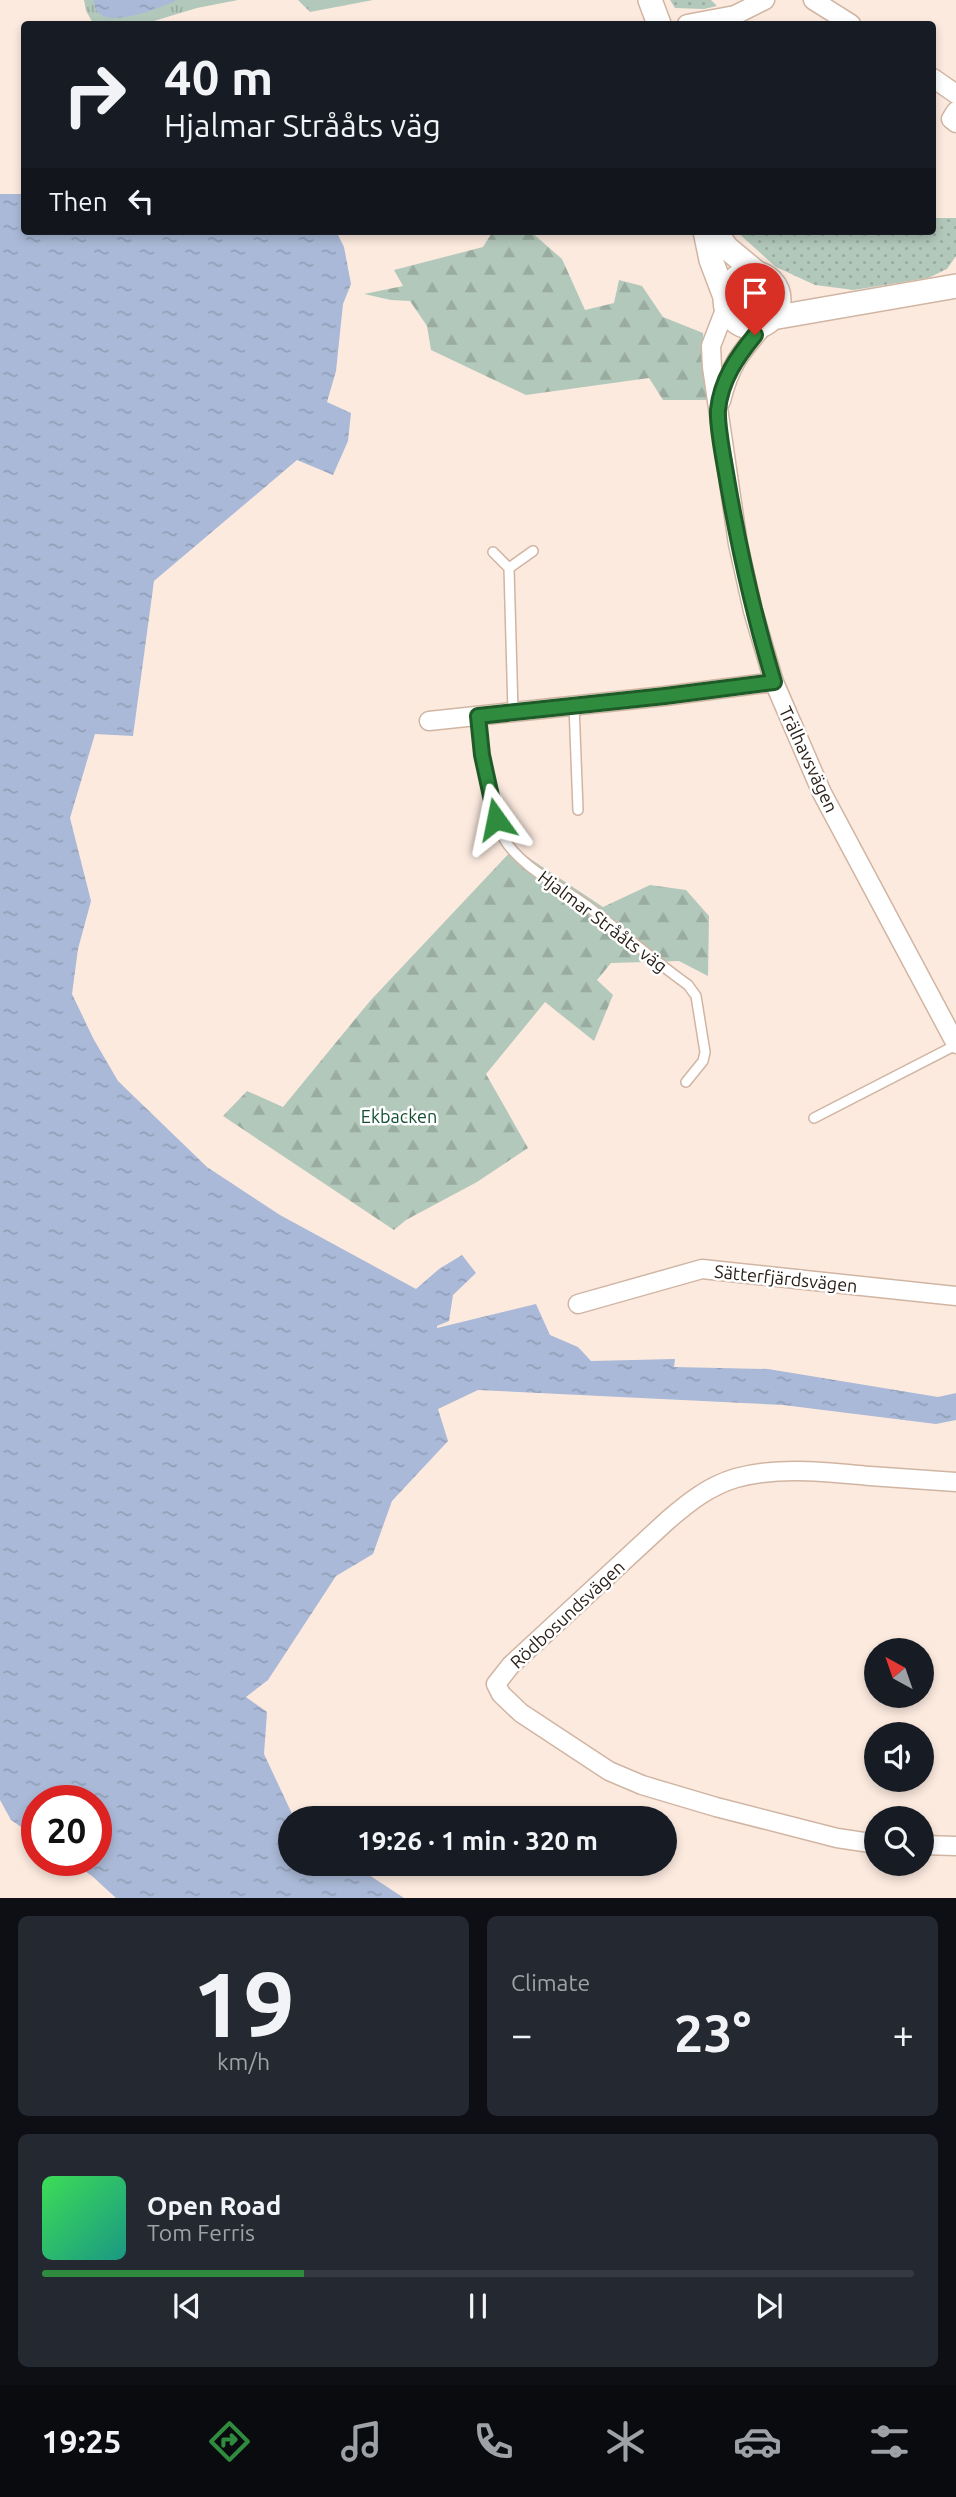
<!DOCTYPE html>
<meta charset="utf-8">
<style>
:root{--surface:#171b24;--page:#242831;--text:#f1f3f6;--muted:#9ea1a6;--line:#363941;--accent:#2f8c3e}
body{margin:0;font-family:Ubuntu,sans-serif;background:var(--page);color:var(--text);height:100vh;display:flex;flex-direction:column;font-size:26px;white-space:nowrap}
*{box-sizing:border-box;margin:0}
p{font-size:23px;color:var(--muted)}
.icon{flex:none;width:38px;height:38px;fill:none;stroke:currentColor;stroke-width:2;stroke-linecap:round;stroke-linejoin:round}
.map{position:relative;height:1898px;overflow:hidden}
.sheet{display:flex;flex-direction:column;gap:18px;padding:18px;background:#0d0f14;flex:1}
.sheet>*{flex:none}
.guide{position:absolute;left:21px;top:21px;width:915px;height:214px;border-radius:7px;box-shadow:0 4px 10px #0003;background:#171b24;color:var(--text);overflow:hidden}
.needle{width:46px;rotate:320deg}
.fabs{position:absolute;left:864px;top:1638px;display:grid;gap:14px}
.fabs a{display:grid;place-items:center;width:70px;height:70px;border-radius:50%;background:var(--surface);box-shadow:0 4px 10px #0003;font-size:35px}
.speed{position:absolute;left:21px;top:1785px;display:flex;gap:14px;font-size:35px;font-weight:700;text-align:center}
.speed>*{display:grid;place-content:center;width:91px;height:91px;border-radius:50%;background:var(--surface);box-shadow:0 4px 10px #0003;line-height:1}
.speed .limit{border:10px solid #d22;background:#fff;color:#111}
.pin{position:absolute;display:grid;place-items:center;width:60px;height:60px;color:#fff;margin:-72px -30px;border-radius:50% 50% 50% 0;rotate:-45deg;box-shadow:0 0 7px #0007}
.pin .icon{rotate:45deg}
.me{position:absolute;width:77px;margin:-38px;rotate:348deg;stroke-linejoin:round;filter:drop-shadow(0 0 5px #0008)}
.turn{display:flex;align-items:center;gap:24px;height:147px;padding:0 28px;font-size:32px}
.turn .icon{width:91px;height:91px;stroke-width:2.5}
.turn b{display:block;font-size:49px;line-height:60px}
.then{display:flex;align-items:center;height:66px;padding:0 28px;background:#0003;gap:14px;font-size:26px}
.big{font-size:52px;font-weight:700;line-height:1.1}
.sheet .widget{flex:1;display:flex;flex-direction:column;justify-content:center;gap:10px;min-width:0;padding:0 24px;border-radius:10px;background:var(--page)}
.sheet .dial{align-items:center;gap:0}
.dial b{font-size:91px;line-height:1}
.song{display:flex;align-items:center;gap:21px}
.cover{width:84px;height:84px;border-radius:10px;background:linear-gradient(135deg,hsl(130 70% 55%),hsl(170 70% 35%))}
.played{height:7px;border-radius:4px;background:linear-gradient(90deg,var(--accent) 30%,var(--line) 30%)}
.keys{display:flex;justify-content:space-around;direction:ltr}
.heat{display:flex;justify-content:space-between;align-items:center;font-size:38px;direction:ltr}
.sheet .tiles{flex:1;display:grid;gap:18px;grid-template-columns:1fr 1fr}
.widget:last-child{grid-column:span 2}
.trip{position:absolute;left:278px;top:1806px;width:399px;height:70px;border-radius:35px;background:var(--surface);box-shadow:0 4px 10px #0003;font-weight:700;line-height:70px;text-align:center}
.tabs{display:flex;height:112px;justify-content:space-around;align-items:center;background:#090b0e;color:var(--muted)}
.tabs .icon{width:49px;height:49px}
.tabs .current{color:var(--accent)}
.tabs b{font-size:32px;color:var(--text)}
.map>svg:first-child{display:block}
</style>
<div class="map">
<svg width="956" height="1899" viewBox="0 0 956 1899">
<defs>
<pattern id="grass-dots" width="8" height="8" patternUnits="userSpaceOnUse" patternTransform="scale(1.75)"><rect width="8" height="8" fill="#b2c8ba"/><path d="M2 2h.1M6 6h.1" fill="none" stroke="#99ac9f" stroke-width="1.8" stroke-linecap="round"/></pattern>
<pattern id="forest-firs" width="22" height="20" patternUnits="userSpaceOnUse" patternTransform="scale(1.75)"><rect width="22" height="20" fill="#b2c8ba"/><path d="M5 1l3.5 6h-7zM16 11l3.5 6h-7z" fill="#99ac9f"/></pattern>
<pattern id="park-tufts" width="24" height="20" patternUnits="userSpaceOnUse" patternTransform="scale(1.75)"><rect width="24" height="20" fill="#b2c8ba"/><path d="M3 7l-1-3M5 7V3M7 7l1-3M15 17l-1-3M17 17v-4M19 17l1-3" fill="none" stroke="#99ac9f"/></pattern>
<pattern id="water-ripples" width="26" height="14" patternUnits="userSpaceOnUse" patternTransform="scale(1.75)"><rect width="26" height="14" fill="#aab9d7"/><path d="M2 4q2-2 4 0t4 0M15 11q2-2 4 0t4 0" fill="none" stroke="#929fb8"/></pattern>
</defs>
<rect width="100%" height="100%" fill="#fceadf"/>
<g fill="url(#grass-dots)">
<path d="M 670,0 L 711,0 L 717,6 L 704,9 L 675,8 Z"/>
<path d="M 933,218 L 956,218 L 956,256 L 947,269 L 928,278 L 854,290 L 815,285 L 776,267 L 736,231 L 933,231 Z"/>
</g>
<g fill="url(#forest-firs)">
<path d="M 493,231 L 530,231 L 562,259 L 585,310 L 614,303 L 619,280 L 642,286 L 663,317 L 703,333 L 705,372 L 709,400 L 663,400 L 649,378 L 526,395 L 431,350 L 427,326 L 410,301 L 391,300 L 364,294 L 403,286 L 394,270 L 483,247 Z"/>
<path d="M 514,848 L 603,907 L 650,885 L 686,890 L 709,916 L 708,976 L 679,961 L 611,963 L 597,980 L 613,995 L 594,1041 L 545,1002 L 486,1074 L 528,1148 L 477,1182 L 406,1220 L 394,1230 L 223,1116 L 247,1091 L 283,1107 L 370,1001 Z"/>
</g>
<g fill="url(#park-tufts)">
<path d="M 84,0 L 238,0 L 197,8 L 144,24 L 93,23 L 86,11 Z"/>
<path d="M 298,0 L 373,0 L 310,12 Z"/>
</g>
<g fill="url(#water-ripples)">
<path d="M 94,0 L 177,0 C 160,8 93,36 94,0 Z"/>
<path d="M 24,191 L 24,231 L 336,231 L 344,247 L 351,284 L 343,304 L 336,371 L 327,402 L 351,413 L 348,441 L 333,475 L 297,460 L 154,581 L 133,736 L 95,734 L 70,818 L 91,901 L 78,949 L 72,994 L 93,1038 L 118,1081 L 207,1167 L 280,1215 L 416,1289 L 439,1269 L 462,1255 L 476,1273 L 453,1295 L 449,1321 L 437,1326 L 437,1328 L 536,1304 L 550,1335 L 578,1347 L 591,1361 L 675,1359 L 674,1367 L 768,1369 L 938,1397 L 956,1393 L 956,1420 L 936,1424 L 783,1405 L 478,1390 L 438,1409 L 448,1441 L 392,1501 L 373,1554 L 336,1576 L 268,1680 L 246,1697 L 267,1712 L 264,1754 L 294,1818 L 290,1818 L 290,1864 L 343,1864 L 363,1871 L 404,1898 L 116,1898 L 92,1876 L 69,1860 L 96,1860 L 96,1801 L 37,1801 L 37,1838 L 11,1820 L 0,1800 L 0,194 L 22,194 Z"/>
</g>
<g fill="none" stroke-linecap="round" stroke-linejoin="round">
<g stroke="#d1b5a3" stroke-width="12">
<g id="lane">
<path d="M 493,552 L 509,568 L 513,712"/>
<path d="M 509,568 L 533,551"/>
<path d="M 574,705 L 578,810"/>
<path d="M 478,716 C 481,748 488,810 503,837 C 518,865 560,886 586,905 C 620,931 653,960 688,985 L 696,996 L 705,1052 L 703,1061 L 686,1082"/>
<path d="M 814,1118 L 956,1045"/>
</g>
</g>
<g stroke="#d1b5a3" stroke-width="21">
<g id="street">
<path d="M 813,0 L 851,24"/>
<path d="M 687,24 L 735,15 L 765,0"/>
<path d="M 933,78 L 956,94"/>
<path d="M 956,111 L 951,119 L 956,123"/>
<path d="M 726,307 L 711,346 L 712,367 L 738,544 L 753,611 L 774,682 L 822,793 L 956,1044"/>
<path d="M 721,401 C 730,364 741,352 765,324"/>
<path d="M 429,721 L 665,696 L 774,682"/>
<path d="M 578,1304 L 702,1269 L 956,1296"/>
<path d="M 877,1844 L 837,1838 L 716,1807 L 642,1785 L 609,1771 L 521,1713 L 501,1694 L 496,1684 L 511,1665 L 668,1520 C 689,1502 709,1486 736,1478 C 780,1466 826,1472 870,1476 C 899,1478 927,1480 956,1482"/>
<path d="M 922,1845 L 956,1846"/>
</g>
</g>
<g stroke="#d1b5a3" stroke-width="26">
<g id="secondary">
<path d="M 650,0 L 659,24"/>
<path d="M 705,231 L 711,260 L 725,297"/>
<path d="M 714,231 L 727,248 L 757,273"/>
<circle cx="752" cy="300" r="27"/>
<path d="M 772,318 L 956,286"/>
</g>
</g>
<use href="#lane" stroke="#fff" stroke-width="9"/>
<use href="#street" stroke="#fff" stroke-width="18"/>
<use href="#secondary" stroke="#fff" stroke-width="23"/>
</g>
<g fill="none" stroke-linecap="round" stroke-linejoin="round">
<g stroke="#1f5b28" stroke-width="18">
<path id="route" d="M 496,819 L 482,755 L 478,716 L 665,696 L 774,682 C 753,613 739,549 727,479 C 724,460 717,428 718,410 C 721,380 737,357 755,335"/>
</g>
<use href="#route" stroke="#2f8c3e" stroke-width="12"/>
</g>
<g text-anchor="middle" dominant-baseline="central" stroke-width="5" stroke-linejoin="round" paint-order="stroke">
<g font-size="18" fill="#2b211a" stroke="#fff">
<text transform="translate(809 759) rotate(65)">Trälhavsvägen</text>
<text transform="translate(603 921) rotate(37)">Hjalmar Strååts väg</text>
<text transform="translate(786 1278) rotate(6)">Sätterfjärdsvägen</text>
<text transform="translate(567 1614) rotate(-43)">Rödbosundsvägen</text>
</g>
<g font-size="18" fill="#144e32" stroke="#fff">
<text x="399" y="1116">Ekbacken</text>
</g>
</g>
</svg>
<div class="fabs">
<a><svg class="needle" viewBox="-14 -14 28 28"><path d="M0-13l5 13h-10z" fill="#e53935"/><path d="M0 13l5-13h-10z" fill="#9ea1a6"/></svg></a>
<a><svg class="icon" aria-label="sound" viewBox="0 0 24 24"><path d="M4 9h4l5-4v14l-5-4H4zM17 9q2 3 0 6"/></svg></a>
<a><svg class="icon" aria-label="search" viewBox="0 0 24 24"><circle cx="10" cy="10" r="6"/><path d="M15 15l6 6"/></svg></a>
</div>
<div class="speed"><div class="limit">20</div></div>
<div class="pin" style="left:755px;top:335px;background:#d93025"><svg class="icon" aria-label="arrive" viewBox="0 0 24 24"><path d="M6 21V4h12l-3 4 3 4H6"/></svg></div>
<svg class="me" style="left:496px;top:819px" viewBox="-20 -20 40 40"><path d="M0-17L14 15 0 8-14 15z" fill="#2f8c3e" stroke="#fff" stroke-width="4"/></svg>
<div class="trip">19:26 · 1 min · 320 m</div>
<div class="guide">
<div class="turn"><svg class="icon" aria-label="right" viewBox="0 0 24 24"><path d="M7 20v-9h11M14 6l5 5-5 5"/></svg><div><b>40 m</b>Hjalmar Strååts väg</div></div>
<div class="then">Then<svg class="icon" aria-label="left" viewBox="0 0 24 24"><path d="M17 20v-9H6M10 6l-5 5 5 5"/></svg></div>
</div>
</div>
<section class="sheet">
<div class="tiles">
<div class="widget dial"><b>19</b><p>km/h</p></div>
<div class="widget"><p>Climate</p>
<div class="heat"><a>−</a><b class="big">23°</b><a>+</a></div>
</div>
<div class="widget">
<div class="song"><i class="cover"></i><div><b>Open Road</b><p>Tom Ferris</p></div></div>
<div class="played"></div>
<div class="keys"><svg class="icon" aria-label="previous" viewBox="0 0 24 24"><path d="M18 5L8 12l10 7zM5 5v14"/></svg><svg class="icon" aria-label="pause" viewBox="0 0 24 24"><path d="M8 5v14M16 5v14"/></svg><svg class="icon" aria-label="next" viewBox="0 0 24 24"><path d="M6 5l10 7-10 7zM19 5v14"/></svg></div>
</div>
</div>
</section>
<nav class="tabs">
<b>19:25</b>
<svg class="icon current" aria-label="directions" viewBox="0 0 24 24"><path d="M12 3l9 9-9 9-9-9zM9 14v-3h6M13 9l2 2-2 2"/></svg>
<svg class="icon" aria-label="music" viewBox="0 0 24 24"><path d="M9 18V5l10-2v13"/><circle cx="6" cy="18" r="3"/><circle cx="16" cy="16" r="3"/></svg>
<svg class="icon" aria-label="phone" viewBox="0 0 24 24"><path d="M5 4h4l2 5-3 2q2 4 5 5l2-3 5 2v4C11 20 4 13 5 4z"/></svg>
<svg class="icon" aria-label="climate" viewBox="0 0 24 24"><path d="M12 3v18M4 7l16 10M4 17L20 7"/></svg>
<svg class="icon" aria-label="car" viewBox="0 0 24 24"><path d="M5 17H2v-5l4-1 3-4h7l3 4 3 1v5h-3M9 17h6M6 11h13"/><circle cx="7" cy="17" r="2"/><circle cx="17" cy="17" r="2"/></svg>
<svg class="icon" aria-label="filters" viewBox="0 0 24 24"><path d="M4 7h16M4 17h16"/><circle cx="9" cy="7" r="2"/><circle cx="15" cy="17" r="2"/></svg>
</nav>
